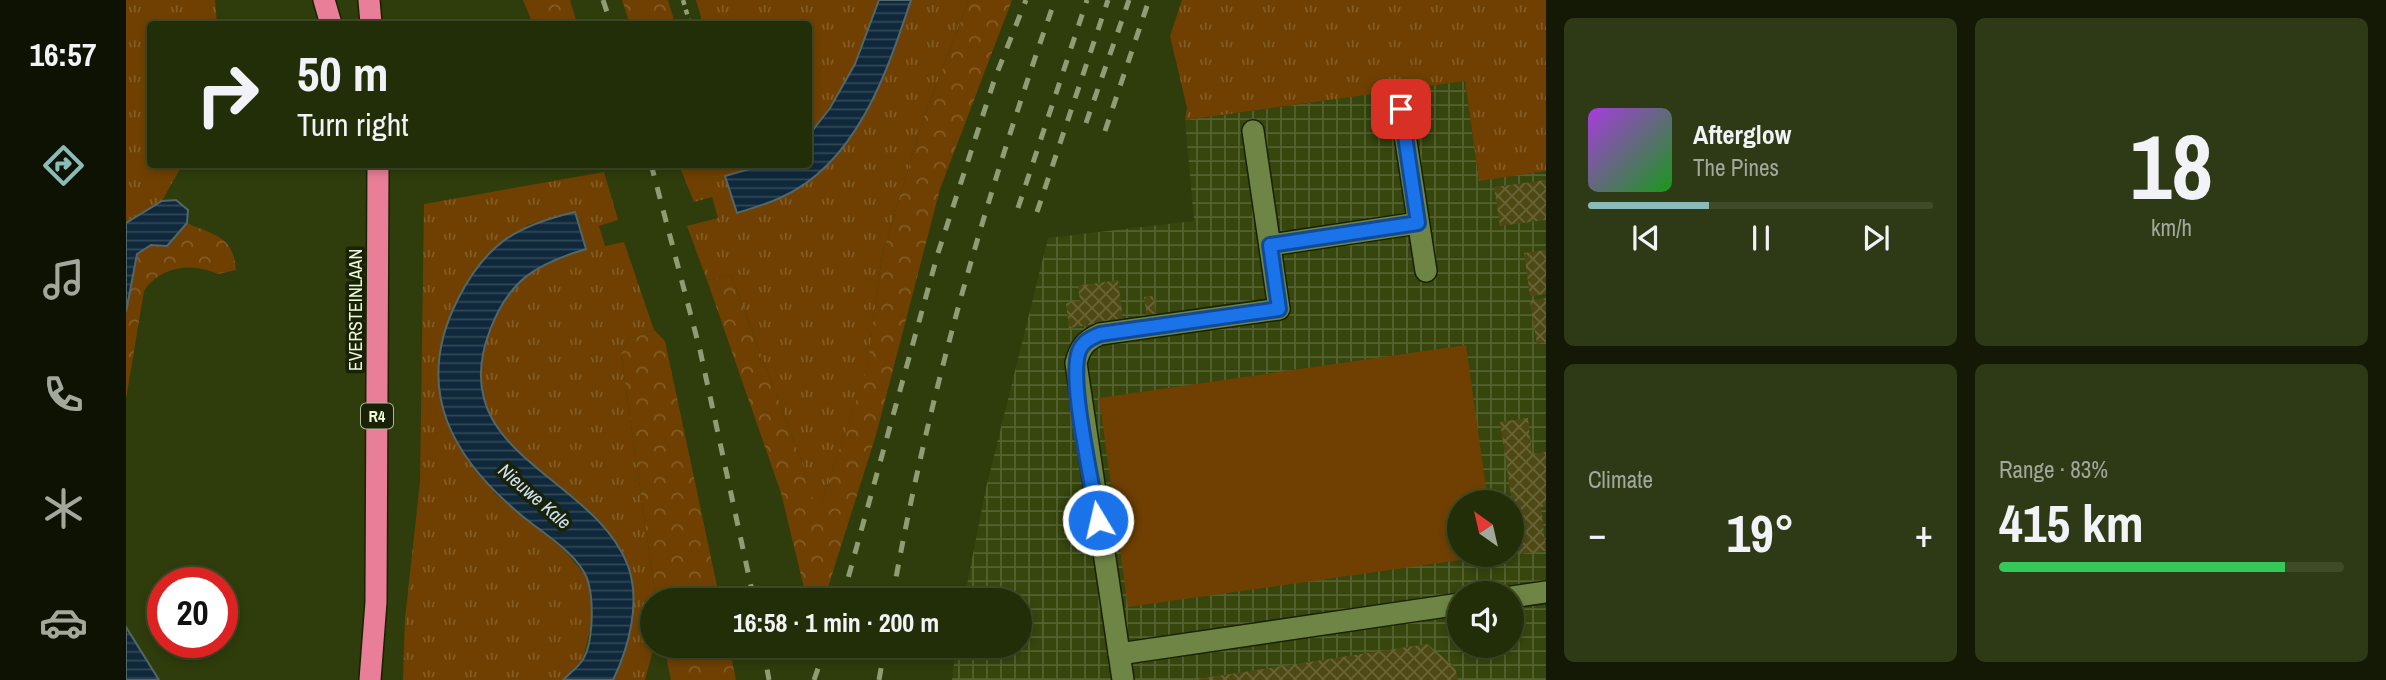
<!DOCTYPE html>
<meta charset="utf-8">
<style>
:root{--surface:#222e08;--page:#2e3a16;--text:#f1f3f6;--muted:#a2a89c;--line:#3f4a29;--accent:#8bbbb9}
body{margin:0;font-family:"Archivo Narrow",sans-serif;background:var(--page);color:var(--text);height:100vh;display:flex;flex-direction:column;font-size:26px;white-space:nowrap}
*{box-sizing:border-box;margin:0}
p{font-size:23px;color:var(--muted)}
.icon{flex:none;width:38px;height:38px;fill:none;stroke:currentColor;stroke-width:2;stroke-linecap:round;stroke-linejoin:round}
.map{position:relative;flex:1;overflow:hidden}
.drawer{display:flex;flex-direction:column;gap:18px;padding:18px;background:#131904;width:840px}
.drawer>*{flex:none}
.top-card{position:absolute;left:21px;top:21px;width:665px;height:147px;border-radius:7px;box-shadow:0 4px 10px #0003,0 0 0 2px var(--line);background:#222e08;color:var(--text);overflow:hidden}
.needle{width:46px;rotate:326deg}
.controls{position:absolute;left:1321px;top:490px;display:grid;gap:14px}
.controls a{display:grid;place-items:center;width:77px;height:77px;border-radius:50%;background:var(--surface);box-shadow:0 4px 10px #0003,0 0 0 2px var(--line);font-size:35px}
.speed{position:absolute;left:21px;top:567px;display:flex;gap:14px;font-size:35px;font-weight:700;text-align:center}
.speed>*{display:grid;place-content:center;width:91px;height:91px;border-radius:50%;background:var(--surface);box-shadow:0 4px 10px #0003,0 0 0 2px var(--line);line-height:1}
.speed .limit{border:10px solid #d22;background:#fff;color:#111}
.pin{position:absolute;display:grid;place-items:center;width:60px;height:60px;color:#fff;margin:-30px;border-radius:14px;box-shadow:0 4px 10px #0006}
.me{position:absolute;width:77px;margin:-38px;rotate:351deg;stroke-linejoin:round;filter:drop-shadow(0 0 5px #0008)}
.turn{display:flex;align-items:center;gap:24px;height:147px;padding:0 35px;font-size:32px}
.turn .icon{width:91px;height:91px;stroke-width:2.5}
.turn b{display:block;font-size:49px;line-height:60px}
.big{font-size:52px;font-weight:700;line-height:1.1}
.drawer .card{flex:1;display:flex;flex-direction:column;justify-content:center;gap:10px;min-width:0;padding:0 24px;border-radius:10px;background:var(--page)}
.drawer .dial{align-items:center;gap:0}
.dial b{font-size:91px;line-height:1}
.song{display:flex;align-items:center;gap:21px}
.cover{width:84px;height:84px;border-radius:10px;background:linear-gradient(135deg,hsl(280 70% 55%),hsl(120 70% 35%))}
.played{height:7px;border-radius:4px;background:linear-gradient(90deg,var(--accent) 35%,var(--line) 35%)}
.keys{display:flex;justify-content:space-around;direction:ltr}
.heat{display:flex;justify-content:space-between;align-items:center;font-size:38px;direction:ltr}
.charge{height:10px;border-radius:5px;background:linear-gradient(90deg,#34c759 83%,var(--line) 0)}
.drawer .tiles{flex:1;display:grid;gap:18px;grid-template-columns:repeat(2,1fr)}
.trip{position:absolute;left:514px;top:588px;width:392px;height:70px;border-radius:35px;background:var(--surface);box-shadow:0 4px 10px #0003,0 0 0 2px var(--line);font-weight:700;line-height:70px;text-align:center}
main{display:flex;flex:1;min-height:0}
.tabs{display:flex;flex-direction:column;width:126px;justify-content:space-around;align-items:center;background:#0e1203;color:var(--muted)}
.tabs .icon{width:49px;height:49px}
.tabs .on{color:var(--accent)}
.tabs b{font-size:32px;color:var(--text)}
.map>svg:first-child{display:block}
</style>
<main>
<nav class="tabs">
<b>16:57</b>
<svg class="icon on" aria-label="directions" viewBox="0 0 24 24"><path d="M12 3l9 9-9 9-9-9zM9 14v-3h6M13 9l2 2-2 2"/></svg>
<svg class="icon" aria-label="music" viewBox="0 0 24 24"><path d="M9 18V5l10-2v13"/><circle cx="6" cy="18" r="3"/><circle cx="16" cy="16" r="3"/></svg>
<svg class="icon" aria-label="phone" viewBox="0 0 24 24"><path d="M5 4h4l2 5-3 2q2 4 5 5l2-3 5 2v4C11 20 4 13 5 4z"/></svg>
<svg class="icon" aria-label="climate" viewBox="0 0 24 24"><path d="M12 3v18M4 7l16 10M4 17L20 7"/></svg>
<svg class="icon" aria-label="car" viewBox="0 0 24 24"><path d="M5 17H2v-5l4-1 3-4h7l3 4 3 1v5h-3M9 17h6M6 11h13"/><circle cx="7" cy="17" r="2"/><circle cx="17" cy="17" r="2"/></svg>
</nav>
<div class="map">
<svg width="1420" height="680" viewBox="0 0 1420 680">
<defs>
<pattern id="industrial-grid" width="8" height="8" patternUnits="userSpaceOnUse" patternTransform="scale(1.75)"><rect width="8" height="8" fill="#36460d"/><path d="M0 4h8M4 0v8" fill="none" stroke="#536230"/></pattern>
<pattern id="grass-tufts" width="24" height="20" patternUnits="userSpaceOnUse" patternTransform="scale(1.75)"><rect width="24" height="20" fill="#6f4002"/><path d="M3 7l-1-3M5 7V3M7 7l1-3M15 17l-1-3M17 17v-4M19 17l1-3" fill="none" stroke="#845c26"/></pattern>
<pattern id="forest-crowns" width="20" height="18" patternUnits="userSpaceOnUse" patternTransform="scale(1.75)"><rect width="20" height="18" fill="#6f4002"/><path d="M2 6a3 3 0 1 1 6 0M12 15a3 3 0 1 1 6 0" fill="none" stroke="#845c26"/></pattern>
<pattern id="water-rules" width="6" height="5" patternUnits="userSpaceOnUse" patternTransform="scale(1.75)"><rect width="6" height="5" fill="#0f283b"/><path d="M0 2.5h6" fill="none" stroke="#324857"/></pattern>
<pattern id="building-cross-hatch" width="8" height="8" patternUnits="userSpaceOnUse" patternTransform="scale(1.75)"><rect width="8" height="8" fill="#4e4914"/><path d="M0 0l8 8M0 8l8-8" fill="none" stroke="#686436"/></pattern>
</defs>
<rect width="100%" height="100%" fill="#2e3d0b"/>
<path fill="url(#industrial-grid)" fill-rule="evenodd" d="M 1339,81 L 1353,180 L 1420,171 L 1420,680 L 826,680 L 830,646 L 894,646 L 894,600 L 838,600 L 860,488 L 922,238 L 1068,221 L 1059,120 ZM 1334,502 L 1386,502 L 1386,555 L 1334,555 ZM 1334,593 L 1386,593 L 1386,646 L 1334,646 Z"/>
<g fill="url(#grass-tufts)">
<path d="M 0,0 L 89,0 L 91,24 L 24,24 L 24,164 L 56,165 L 36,201 L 0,223 Z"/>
<path d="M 570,0 L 753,0 C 740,50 714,95 683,135 L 682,24 L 577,24 Z"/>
<path d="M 785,0 L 843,0 L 797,119 L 756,256 L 741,369 L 695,504 L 688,507 L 675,460 L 605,275 L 581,280 L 561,226 L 592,218 L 586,197 L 568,202 L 553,165 L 638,165 L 600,176 L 657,197 L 732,125 L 767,55 Z"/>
<path d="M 1056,0 L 1420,0 L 1420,171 L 1353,181 L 1339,81 L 1059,120 L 1061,108 L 1044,36 Z"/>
<path d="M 478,172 L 492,220 L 473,226 L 479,246 L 498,242 L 528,330 L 503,339 L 495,354 L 530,600 L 527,600 L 528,646 L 519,680 L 487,680 C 502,649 514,600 502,566 C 468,475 316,454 364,330 C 383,280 410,264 460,249 L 449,212 L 401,225 L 326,311 L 368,493 L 437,549 L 460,576 L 467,602 L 464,630 L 457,659 L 437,680 L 277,680 L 279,619 L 294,482 L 298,204 Z"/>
</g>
<g fill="url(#forest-crowns)">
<path d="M 397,0 L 444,0 L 451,24 L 407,24 Z"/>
<path d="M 496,0 L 542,0 L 549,24 L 504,24 Z"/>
<path d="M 843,0 L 886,0 L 814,189 L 750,435 L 698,600 L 681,600 L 655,493 L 581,280 L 605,275 L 675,460 L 688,506 L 695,504 L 741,368 L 756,256 L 797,119 Z"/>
<path d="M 61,223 C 89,236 107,235 110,270 L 92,274 C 66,262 34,266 18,291 L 0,399 L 0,312 L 11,254 L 25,245 L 41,246 Z"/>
<path d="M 528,330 L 539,341 L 594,600 L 530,600 L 495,354 L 503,339 Z"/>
<path d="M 538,646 L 603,646 L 610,680 L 545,680 Z"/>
</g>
<path fill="#6f4002" d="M 1340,345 L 1362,502 L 1334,502 L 1334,555 L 1370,555 L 1002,607 L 973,398 Z"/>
<g fill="url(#water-rules)" stroke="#52676a" stroke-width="2">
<path d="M 753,0 L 785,0 C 761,72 731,163 656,197 C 642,204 626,208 611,213 L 599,176 L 638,165 L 682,164 L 683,135 L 704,108 L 729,64 Z"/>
<path d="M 50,200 L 62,210 L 61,223 L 41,246 L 25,245 L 11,254 L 0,312 L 0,223 L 36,201 Z"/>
<path d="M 449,212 L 460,249 C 410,264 383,280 364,330 C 316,455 468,475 502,566 C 515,602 503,647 487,680 L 437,680 C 443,674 451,668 456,661 C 468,643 468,598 461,578 C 451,554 420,535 400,519 C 328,461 285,391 332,299 C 360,244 389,226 449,212 Z"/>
<path d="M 0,627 L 33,680 L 0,680 Z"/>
</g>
<g fill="url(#building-cross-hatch)">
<path d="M 1420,180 L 1420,220 L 1374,226 L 1368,187 Z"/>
<path d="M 1420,250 L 1420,294 L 1404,296 L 1398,253 Z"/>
<path d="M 992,280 L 997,320 L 943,328 L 940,303 L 954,301 L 952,286 Z"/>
<path d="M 1027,296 L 1030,316 L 1021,317 L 1018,297 Z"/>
<path d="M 1420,298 L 1420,342 L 1411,344 L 1404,301 Z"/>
<path d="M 1402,418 L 1406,454 L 1420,452 L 1420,506 L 1415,507 L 1420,551 L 1394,554 L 1374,422 Z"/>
<path d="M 1301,644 L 1329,667 L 1332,680 L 1065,680 Z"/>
</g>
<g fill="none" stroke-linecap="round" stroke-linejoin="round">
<g stroke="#182202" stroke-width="24">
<g id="minor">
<path d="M 1275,109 L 1300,271"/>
<path d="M 1144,245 L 1292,223"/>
<path d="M 1386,597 L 1420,592"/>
<path d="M 993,654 L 1334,604"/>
<path d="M 997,680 L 950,363 C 954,347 959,341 974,334 L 1153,309 L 1127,131"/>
</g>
</g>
<g stroke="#182202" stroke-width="24">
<g id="highway">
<path d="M 198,0 L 205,24"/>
<path d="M 243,0 L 245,24"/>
<path d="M 244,680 L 250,602 L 252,164"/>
</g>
</g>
<path stroke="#92a077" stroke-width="4.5" stroke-dasharray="5 5" stroke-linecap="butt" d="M 557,0 L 564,24"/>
<use href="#minor" stroke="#6f8545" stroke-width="21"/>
<use href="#highway" stroke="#e97e99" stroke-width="21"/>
<g stroke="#8f9d74" stroke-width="5" stroke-dasharray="12 12" stroke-linecap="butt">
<path d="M 477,0 L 485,24"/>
<path d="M 960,123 L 1003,0"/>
<path d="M 979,131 L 1023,0"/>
<path d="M 525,164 L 574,350 L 628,600"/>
<path d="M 892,208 L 961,0"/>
<path d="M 911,212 L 982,0"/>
<path d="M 716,600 L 812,253 L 869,78 L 900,0"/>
<path d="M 766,600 C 802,395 860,197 929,0"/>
<path d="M 637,646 L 643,680"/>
<path d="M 688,680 L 700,646"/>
<path d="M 753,680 L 759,646"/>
</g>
</g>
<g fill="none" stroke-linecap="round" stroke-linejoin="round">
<g stroke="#114b97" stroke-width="18">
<path id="route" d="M 972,520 C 967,485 942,379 953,351 C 957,341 965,338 974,334 L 1153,309 L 1144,245 L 1292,223 L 1275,109"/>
</g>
<use href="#route" stroke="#1a73e8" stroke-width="12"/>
</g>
<g text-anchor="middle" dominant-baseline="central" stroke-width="7" stroke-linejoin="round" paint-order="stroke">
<rect fill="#192207" stroke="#adb99a" stroke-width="2" x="235" y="403.5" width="32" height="25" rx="5"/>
<g font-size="16" font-weight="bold" fill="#edfad9">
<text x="251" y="416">R4</text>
</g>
<g font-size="18" fill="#edfad9" stroke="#192207">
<text transform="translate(229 310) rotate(-90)">EVERSTEINLAAN</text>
</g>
<g font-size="19" font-style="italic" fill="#d0e2f3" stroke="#192207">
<text transform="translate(409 496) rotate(41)">Nieuwe Kale</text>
</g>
</g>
</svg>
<div class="controls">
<a><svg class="needle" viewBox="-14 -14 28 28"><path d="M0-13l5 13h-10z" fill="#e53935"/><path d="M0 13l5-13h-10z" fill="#a2a89c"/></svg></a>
<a><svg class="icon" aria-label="sound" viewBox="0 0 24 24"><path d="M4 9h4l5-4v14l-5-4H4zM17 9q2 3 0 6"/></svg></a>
</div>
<div class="speed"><div class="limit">20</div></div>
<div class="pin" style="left:1275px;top:109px;background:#d93025"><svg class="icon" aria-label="arrive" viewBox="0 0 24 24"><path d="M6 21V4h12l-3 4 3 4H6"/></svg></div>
<svg class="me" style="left:972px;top:520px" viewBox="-20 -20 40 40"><circle r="17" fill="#1a73e8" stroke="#fff" stroke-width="3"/><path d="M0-11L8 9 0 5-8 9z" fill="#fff"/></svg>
<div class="trip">16:58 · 1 min · 200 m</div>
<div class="top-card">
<div class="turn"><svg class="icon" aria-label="right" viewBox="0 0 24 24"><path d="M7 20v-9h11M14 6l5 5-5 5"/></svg><div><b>50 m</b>Turn right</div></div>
</div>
</div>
<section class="drawer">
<div class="tiles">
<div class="card">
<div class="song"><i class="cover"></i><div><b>Afterglow</b><p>The Pines</p></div></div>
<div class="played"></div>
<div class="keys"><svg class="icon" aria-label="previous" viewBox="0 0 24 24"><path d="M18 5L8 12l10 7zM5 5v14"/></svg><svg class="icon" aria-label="pause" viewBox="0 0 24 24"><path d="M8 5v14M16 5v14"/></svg><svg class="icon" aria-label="next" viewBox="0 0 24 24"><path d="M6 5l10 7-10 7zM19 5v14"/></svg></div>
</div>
<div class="card dial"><b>18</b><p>km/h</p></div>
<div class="card"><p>Climate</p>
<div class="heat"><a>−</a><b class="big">19°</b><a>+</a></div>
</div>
<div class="card"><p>Range · 83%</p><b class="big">415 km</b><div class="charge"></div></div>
</div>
</section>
</main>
